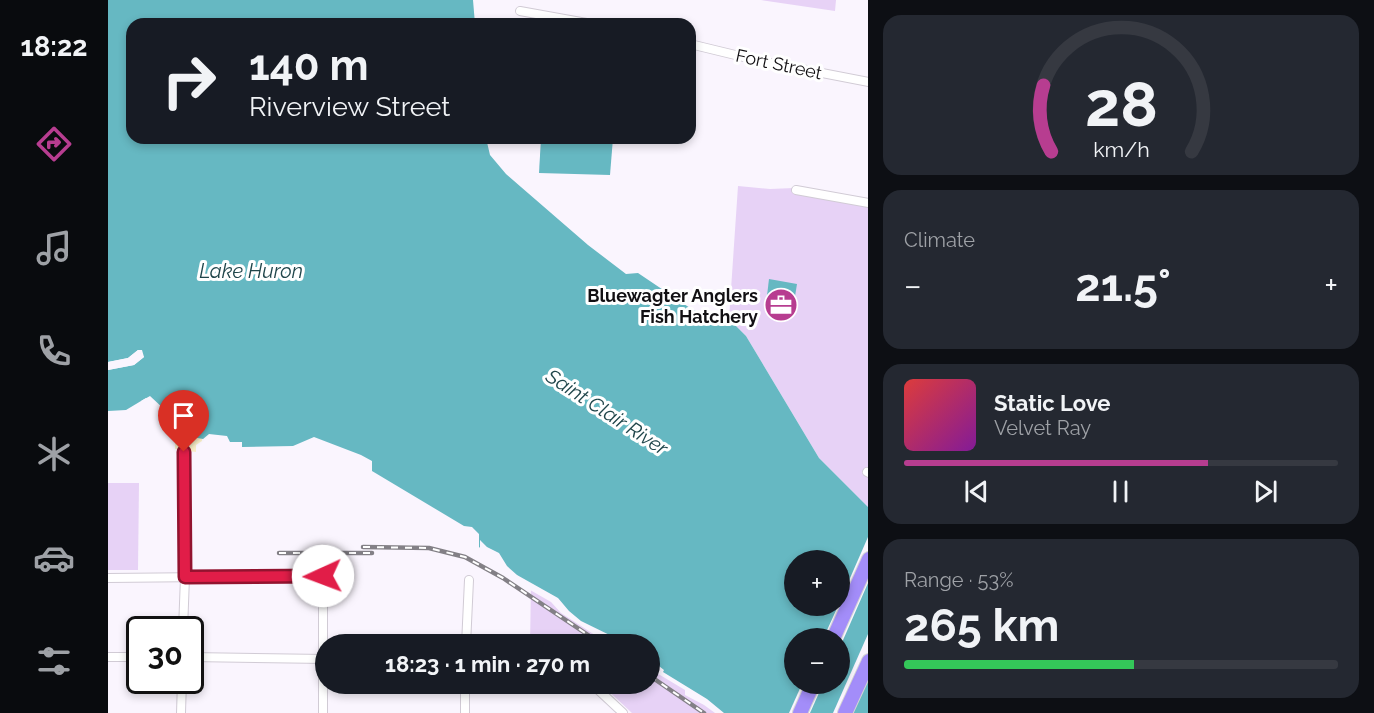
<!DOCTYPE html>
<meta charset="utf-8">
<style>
:root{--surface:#171b24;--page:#242831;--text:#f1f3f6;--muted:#9ea1a6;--line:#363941;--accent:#b73d90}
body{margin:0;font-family:Raleway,sans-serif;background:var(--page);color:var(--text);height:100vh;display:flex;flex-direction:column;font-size:22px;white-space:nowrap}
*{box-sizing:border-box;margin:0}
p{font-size:20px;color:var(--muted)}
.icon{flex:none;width:33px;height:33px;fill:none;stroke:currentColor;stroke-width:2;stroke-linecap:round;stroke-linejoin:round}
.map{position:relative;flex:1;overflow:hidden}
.sheet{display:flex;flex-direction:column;gap:15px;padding:15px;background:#0d0f14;width:506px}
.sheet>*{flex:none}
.banner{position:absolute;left:18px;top:18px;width:570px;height:126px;border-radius:18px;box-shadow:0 3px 9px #0003;background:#171b24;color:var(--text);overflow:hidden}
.buttons{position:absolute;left:676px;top:550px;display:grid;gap:12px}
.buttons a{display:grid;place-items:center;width:66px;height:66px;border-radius:50%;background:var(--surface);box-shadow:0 3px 9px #0003;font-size:30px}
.speed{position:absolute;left:18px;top:616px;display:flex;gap:12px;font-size:30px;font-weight:700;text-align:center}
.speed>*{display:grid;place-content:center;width:78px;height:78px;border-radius:50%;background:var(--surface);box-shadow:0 3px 9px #0003;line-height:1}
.speed .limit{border:3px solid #111;border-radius:9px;background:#fff;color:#111}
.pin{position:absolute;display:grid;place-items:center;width:51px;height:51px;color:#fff;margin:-62px -26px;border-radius:50% 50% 50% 0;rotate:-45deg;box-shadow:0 0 6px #0007}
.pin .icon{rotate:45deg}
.me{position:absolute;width:66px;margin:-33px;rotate:268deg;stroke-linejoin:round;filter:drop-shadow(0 0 4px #0008)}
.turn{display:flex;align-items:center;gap:21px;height:126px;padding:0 24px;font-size:27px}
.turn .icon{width:78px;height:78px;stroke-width:2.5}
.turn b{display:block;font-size:42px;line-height:51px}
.big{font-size:45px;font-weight:700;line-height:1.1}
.sheet .widget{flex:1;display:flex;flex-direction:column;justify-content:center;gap:9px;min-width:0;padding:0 21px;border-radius:18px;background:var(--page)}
.sheet .dial{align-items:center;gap:0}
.dial svg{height:156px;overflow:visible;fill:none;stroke:var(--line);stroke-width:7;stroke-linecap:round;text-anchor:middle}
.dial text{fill:var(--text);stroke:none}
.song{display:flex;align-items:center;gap:18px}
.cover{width:72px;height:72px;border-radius:9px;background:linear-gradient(135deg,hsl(0 70% 55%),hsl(290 70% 35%))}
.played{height:6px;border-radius:3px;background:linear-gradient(90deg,var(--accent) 70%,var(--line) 70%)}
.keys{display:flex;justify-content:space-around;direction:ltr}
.heat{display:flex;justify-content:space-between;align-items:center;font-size:33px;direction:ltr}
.charge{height:9px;border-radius:4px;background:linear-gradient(90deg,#34c759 53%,var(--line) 0)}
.trip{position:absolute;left:207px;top:634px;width:345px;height:60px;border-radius:30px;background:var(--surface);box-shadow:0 3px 9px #0003;font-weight:700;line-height:60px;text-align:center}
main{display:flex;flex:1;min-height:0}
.tab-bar{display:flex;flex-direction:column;width:108px;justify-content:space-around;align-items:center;background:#090b0e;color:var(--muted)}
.tab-bar .icon{width:42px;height:42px}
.tab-bar .selected{color:var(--accent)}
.tab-bar b{font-size:27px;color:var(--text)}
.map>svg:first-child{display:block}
</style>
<main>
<nav class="tab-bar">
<b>18:22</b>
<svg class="icon selected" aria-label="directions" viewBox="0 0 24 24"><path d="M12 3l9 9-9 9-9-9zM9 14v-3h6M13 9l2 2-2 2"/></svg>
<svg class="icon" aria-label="music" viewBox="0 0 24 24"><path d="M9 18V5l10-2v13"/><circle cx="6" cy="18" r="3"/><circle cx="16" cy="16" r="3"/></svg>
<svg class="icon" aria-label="phone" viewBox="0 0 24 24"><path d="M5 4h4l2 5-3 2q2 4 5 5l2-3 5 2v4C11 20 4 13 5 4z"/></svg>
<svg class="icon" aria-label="climate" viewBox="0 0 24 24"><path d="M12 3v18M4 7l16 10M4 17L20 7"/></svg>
<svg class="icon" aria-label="car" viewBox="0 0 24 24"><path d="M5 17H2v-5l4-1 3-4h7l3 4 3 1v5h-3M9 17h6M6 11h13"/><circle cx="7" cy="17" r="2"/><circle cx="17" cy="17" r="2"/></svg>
<svg class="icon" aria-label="filters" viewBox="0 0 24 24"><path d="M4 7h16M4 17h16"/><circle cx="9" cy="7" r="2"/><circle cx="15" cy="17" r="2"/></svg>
</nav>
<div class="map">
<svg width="761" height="713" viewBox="0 0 761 713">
<rect width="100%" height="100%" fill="#faf5fe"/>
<g fill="#e7d2f6">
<path d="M 653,0 L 728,0 L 727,11 Z"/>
<path d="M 630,186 L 662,189 L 686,188 L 760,201 L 760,507 L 711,458 L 638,336 L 621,319 Z"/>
<path d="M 0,483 L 31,483 L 30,570 L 0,570 Z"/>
<path d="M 423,586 L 511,645 L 422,645 Z"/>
<path d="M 542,665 L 612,713 L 524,713 L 493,684 L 542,684 Z"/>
</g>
<path fill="#f8eec8" d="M 67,424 L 94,433 L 94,441 L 88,445 L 88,452 L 67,449 Z"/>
<g fill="#66b8c2" fill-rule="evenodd">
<path d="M 0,0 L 365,0 L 367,24 L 24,24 L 24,138 L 378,138 L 382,155 L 398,174 L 480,245 L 518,274 L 530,273 L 585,310 L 621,319 L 638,336 L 711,458 L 760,507 L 760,713 L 612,713 L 580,689 L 542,665 L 542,645 L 511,645 L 473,624 L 446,600 L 423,586 L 371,547 L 371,534 L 364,527 L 356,526 L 264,471 L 264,461 L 253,455 L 206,437 L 185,446 L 134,447 L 134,442 L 122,442 L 119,436 L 101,434 L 95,439 L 79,436 L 67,431 L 67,422 L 38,398 L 18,410 L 0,411 L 0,370 L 26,365 L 36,357 L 30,350 L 20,358 L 0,362 ZM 687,561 L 732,561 L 732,606 L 687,606 ZM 687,639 L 732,639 L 732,684 L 687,684 Z"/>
<path d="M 433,138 L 505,138 L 502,175 L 431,173 Z"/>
<path d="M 661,279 L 689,284 L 684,315 L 664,312 L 658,304 Z"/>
</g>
<g fill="#faf5fe">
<path d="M 30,350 L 34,350 L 36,357 L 26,365 L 0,370 L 0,367 L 25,362 L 33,355 L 32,353 L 21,361 L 0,365 L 0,362 L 20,358 Z"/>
<path d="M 42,396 L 56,409 L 72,416 L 84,418 L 88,420 L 88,423 L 69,424 L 53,418 L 43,410 L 38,402 L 35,404 L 33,401 Z"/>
<path d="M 760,537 L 760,583 L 732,647 L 732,639 L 715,639 L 730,606 L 732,606 L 732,601 Z"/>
<path d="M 372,540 L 379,547 L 391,553 L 399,566 L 409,575 L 450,598 L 461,611 L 473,621 L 522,645 L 505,645 L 490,637 L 453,613 L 443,602 L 398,576 L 392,568 L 372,556 Z"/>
<path d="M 760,634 L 760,680 L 745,713 L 725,713 Z"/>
<path d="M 542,659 L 556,670 L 555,672 L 599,699 L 616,713 L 607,713 L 596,705 L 577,695 L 577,690 L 542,669 Z"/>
<path d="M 694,684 L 715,684 L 702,713 L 681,713 Z"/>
</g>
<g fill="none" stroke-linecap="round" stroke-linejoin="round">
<g stroke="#d1cbd5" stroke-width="10">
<g id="minor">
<path d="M 412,11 L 484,24"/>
<path d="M 582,44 L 652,61 L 761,82"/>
<path d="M 688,190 L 761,203"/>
<path d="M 759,472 L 761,473"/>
<path d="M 0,578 L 215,576 L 215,713"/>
<path d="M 75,630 L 77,577 L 76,452"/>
<path d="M 358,645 L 361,580"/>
<path d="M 0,657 L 32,657"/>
<path d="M 82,657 L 218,659"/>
<path d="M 484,684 L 515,713"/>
<path d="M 73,713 L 74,681"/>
<path d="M 357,713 L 357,684"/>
</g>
</g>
<g stroke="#d4d4d5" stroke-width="16">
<g id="motorway">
<path d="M 725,639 L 761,559"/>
<path d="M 692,713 L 705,684"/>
<path d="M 737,713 L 761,661"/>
</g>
</g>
<use href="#minor" stroke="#fff" stroke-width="8"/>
<use href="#motorway" stroke="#a38df9" stroke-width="14"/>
<g stroke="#838086" stroke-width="4.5">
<g id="rail">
<path d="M 255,547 L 321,548 L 357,557 L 395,578 L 495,645"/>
<path d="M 171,553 L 264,553"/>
<path d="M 542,676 L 596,713"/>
</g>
</g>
<use href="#rail" stroke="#fff" stroke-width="2" stroke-dasharray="7" stroke-linecap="butt"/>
</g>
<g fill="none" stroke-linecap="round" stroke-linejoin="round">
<g stroke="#92132f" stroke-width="15">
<path id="route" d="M 76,452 L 77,577 L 215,576"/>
</g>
<use href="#route" stroke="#e11d48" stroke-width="10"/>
</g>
<defs>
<g id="office-disc" transform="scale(1.725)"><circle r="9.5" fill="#b73d90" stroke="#fff"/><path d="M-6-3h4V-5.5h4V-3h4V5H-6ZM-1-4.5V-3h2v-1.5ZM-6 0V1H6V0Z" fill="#fff"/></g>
</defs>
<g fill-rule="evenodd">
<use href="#office-disc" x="673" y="305"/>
</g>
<g text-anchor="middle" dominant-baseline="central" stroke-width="6" stroke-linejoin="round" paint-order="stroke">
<g font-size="18" fill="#121013" stroke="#fff">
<text transform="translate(671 64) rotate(12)">Fort Street</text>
</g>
<g font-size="18" font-weight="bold" fill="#121013" stroke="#fff" text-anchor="end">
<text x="650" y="295">Bluewagter Anglers<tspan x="650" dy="21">Fish Hatchery</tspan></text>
</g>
<g font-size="20" font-style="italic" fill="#20464b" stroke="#fff">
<text x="143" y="271">Lake Huron</text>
<text transform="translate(499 412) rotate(33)">Saint Clair River</text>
</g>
</g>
</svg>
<div class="buttons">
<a>+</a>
<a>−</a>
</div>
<div class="speed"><div class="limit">30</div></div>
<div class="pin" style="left:76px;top:452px;background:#d93025"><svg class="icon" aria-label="arrive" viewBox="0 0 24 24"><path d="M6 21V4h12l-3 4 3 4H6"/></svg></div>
<svg class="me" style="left:215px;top:576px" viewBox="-20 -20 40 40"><circle r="19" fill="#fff"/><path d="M0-13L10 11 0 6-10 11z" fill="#e11d48"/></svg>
<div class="trip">18:23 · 1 min · 270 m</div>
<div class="banner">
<div class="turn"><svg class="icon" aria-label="right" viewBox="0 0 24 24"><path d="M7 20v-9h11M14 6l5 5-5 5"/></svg><div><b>140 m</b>Riverview Street</div></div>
</div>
</div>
<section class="sheet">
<div class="widget dial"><svg viewBox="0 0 100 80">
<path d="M14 69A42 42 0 1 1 86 69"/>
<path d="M14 69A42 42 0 0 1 10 35" stroke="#b73d90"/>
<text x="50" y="56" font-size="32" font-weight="700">28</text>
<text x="50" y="72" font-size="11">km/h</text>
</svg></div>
<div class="widget"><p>Climate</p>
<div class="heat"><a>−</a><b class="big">21.5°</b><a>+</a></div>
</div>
<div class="widget">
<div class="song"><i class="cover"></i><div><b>Static Love</b><p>Velvet Ray</p></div></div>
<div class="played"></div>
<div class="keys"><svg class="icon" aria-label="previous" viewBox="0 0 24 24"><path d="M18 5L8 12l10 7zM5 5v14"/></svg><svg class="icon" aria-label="pause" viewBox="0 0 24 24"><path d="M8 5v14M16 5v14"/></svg><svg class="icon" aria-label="next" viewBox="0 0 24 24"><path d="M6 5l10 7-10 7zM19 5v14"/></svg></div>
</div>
<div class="widget"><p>Range · 53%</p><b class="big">265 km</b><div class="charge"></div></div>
</section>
</main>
